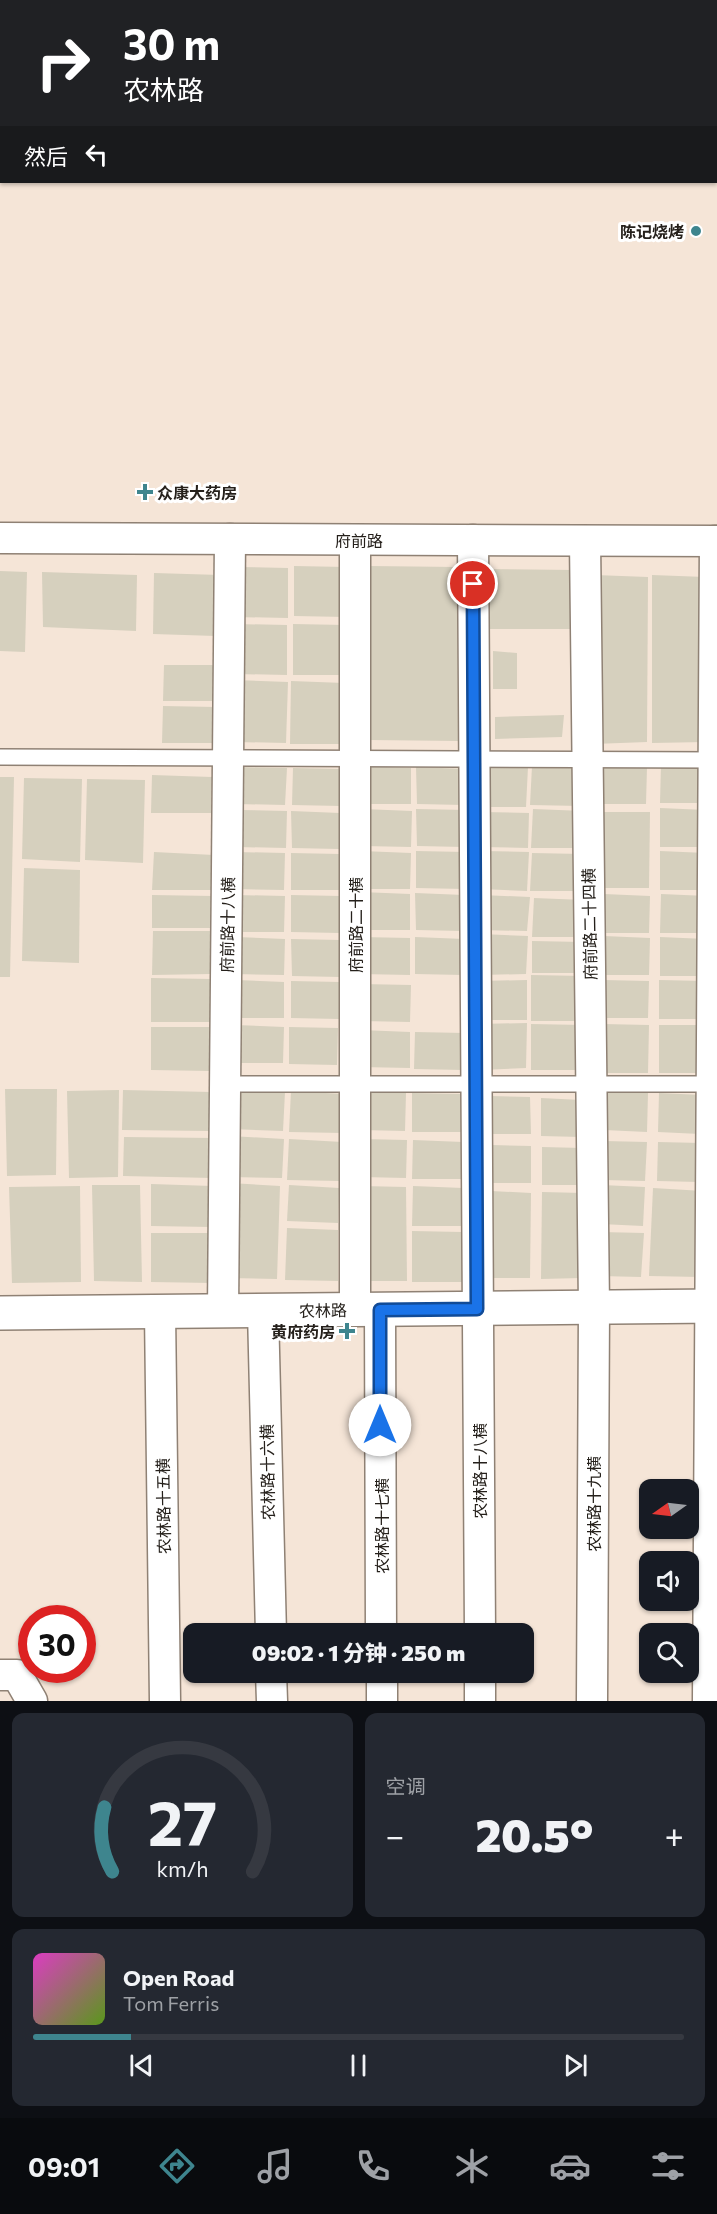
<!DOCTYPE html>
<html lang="zh">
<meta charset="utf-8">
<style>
:root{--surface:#171b24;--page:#242831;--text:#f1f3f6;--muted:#9ea1a6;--line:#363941;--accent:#3e858e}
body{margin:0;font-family:Commissioner,"Noto Sans SC",sans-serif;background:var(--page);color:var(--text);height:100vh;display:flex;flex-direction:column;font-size:22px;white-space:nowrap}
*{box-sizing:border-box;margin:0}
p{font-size:20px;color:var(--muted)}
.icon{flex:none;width:33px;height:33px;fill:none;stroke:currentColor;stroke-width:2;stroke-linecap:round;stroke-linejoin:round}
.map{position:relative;height:1701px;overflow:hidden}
.drawer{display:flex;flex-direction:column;gap:12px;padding:12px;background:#0d0f14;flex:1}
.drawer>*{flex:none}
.banner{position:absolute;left:0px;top:0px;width:717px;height:183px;box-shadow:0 2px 4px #0004;background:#202124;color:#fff;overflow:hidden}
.needle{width:39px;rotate:256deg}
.tools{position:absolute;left:639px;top:1479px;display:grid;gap:12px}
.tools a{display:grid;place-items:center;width:60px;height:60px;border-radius:12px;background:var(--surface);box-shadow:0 2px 4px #0004;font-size:30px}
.speed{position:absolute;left:18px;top:1605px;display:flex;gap:12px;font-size:30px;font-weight:700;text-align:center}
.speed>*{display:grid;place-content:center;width:78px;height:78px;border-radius:50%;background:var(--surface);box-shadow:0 2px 4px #0004;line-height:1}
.speed .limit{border:9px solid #d22;background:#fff;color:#111}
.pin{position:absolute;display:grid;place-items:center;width:51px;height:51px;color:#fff;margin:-26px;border:3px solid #fff;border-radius:50%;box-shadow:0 2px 6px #0007}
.me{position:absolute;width:66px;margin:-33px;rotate:0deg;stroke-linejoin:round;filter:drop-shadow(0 0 4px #0008)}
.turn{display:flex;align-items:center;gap:21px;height:126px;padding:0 24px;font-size:27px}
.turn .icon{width:78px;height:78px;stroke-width:2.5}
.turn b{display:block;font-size:42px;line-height:51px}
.then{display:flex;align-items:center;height:57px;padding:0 24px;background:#0003;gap:12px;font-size:22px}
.big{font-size:45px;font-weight:800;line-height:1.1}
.drawer .widget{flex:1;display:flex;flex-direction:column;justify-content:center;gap:9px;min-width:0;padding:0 21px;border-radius:12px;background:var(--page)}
.drawer .dial{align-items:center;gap:0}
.dial svg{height:156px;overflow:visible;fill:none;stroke:var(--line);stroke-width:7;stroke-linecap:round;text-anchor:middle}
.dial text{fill:var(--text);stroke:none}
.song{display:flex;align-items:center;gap:18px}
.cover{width:72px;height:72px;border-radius:9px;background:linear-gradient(135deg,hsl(310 70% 55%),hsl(90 70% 35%))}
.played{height:6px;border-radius:3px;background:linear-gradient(90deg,var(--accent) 15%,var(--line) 15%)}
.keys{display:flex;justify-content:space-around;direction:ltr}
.heat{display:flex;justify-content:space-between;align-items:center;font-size:33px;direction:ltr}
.drawer .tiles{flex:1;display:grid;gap:12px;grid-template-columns:1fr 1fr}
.widget:last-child{grid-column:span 2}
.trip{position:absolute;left:183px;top:1623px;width:351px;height:60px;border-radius:12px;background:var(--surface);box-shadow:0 2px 4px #0004;font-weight:800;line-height:60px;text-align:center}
.dock{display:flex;height:96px;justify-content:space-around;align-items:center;background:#090b0e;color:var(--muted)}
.dock .icon{width:42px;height:42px}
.dock .active{color:var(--accent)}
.dock b{font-size:27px;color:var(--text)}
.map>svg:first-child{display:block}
</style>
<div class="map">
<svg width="717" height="1701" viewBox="0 0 717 1701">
<rect width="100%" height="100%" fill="#f5e5d7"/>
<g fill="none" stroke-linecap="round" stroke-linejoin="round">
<g stroke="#929880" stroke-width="8">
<path d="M 129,0 L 134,2"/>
<path d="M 716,177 L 717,178"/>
</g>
</g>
<g fill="#d6d0be">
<path d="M 294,566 L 346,567 L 346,617 L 294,616 Z"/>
<path d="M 369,566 L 457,567 L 458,741 L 370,740 Z"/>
<path d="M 237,567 L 288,568 L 288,618 L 236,617 Z"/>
<path d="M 480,569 L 574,570 L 574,629 L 480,629 Z"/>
<path d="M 0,571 L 27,572 L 25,652 L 0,651 Z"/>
<path d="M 42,572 L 137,575 L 136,631 L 43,627 Z"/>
<path d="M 154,573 L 220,575 L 216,636 L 153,634 Z"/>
<path d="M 595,575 L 648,577 L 647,742 L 594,744 Z"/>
<path d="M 652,575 L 705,577 L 705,742 L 652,743 Z"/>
<path d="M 235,624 L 287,625 L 287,675 L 235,674 Z"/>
<path d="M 293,624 L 345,625 L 345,675 L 293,675 Z"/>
<path d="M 493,651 L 517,653 L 517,689 L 493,689 Z"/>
<path d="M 164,665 L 217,665 L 216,701 L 163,701 Z"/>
<path d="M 235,680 L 288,682 L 286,743 L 235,742 Z"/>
<path d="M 291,681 L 344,683 L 342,744 L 290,744 Z"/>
<path d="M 163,706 L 216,707 L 215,743 L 162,743 Z"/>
<path d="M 564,715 L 562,737 L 495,739 L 495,717 Z"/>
<path d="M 661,764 L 706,766 L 705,803 L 660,803 Z"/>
<path d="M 362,766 L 411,768 L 411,804 L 363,804 Z"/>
<path d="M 532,766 L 582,768 L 581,806 L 530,805 Z"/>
<path d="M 601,766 L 647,767 L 646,804 L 600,804 Z"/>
<path d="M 237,767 L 287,768 L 285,805 L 238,804 Z"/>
<path d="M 416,767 L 466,769 L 464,805 L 417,804 Z"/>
<path d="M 482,767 L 528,767 L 526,807 L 482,807 Z"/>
<path d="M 293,768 L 342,769 L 341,806 L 292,805 Z"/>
<path d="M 152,775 L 212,777 L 211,813 L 151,813 Z"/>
<path d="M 0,777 L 14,777 L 10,977 L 0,977 Z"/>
<path d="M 24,778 L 82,779 L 80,862 L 22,859 Z"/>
<path d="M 87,779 L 145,780 L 143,863 L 85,860 Z"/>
<path d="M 660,808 L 706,810 L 705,847 L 660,847 Z"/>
<path d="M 363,809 L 412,811 L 411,847 L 363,846 Z"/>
<path d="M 416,809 L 466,810 L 464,847 L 417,846 Z"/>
<path d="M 533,809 L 584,811 L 583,848 L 531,848 Z"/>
<path d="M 238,810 L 287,811 L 286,848 L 238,847 Z"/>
<path d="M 291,811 L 340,813 L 339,849 L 292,848 Z"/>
<path d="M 482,812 L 529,813 L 528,848 L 482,847 Z"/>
<path d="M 603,812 L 650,812 L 649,888 L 604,888 Z"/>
<path d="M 362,851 L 411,853 L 410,889 L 362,889 Z"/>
<path d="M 416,851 L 465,852 L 464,889 L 416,888 Z"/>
<path d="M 482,851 L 529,852 L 527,891 L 481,889 Z"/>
<path d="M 660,851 L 706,853 L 705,890 L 660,890 Z"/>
<path d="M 154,852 L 214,855 L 212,890 L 152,890 Z"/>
<path d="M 236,852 L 285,853 L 284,890 L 236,889 Z"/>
<path d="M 291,853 L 340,854 L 340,890 L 291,890 Z"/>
<path d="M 532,853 L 582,854 L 582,891 L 530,891 Z"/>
<path d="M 24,868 L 80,870 L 79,963 L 22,961 Z"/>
<path d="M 361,892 L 410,894 L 410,930 L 361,930 Z"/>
<path d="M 415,893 L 464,895 L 464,931 L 416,930 Z"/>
<path d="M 604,894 L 650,896 L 649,933 L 604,933 Z"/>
<path d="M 661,894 L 707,896 L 706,933 L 660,933 Z"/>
<path d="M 152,895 L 213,896 L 212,928 L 152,928 Z"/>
<path d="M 236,895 L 285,896 L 284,932 L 236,932 Z"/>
<path d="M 291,895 L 340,896 L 339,933 L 291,932 Z"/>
<path d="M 481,895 L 530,897 L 527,931 L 481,930 Z"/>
<path d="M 534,898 L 584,900 L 583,937 L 532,937 Z"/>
<path d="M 153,931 L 212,931 L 211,974 L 152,975 Z"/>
<path d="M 481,934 L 528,936 L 526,974 L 481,975 Z"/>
<path d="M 604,936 L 650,938 L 649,975 L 604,975 Z"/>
<path d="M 236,937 L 285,939 L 284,975 L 235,974 Z"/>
<path d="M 361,937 L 410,938 L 410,975 L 361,974 Z"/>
<path d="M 415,937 L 464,939 L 463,975 L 415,974 Z"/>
<path d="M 660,937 L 706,939 L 705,976 L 660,976 Z"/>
<path d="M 291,939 L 340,940 L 340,977 L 292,976 Z"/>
<path d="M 532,941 L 583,942 L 583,973 L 532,973 Z"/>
<path d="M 531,975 L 584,976 L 583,1021 L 531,1021 Z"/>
<path d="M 151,978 L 211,979 L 210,1022 L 151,1022 Z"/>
<path d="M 236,980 L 284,982 L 284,1018 L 236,1018 Z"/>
<path d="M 527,980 L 527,1020 L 480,1020 L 479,981 Z"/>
<path d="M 603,980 L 649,981 L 648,1018 L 603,1018 Z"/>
<path d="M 659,980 L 705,981 L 704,1019 L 659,1019 Z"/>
<path d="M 291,981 L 340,982 L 339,1019 L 291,1018 Z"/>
<path d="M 362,984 L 411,985 L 410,1022 L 362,1021 Z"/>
<path d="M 527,1023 L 526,1068 L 480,1070 L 479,1024 Z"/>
<path d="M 531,1024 L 583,1025 L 582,1070 L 531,1070 Z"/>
<path d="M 603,1024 L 649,1025 L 648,1073 L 603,1073 Z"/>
<path d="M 235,1025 L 284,1027 L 283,1063 L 235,1063 Z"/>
<path d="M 659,1025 L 705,1025 L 704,1073 L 659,1073 Z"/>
<path d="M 151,1027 L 211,1027 L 210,1071 L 151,1070 Z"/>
<path d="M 289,1027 L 338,1028 L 337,1065 L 289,1064 Z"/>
<path d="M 361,1030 L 410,1032 L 410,1068 L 361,1067 Z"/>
<path d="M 415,1032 L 464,1033 L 463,1070 L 414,1069 Z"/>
<path d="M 5,1089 L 57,1089 L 56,1175 L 7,1176 Z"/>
<path d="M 232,1089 L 285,1092 L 283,1131 L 231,1129 Z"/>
<path d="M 119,1090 L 118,1177 L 69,1178 L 67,1091 Z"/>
<path d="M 123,1090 L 211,1092 L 211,1131 L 122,1130 Z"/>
<path d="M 291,1091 L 343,1094 L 342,1133 L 289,1132 Z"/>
<path d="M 605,1092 L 648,1093 L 647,1132 L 604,1130 Z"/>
<path d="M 362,1093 L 406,1093 L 405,1131 L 361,1130 Z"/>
<path d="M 412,1093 L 462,1094 L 462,1132 L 412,1132 Z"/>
<path d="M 659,1093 L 702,1095 L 700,1134 L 658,1132 Z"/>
<path d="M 490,1096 L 530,1097 L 531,1134 L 490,1134 Z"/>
<path d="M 541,1098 L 581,1100 L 581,1137 L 541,1136 Z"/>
<path d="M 231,1136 L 284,1139 L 282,1178 L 229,1177 Z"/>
<path d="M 124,1137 L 213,1138 L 212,1178 L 123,1176 Z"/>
<path d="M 289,1139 L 342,1142 L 340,1181 L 287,1180 Z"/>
<path d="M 362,1139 L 407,1140 L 406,1178 L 362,1177 Z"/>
<path d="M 413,1140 L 463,1142 L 462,1179 L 412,1179 Z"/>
<path d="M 604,1141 L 647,1142 L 645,1181 L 603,1180 Z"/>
<path d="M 658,1142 L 701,1143 L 699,1182 L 657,1181 Z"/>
<path d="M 491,1145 L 531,1146 L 531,1183 L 491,1183 Z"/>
<path d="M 542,1147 L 582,1148 L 582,1185 L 542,1185 Z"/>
<path d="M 230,1183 L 280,1186 L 277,1279 L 228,1278 Z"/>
<path d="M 151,1184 L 212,1186 L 211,1227 L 151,1226 Z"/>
<path d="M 92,1185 L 140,1185 L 142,1282 L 94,1281 Z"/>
<path d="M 289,1185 L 339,1188 L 338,1223 L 287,1221 Z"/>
<path d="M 602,1185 L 645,1187 L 643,1226 L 601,1224 Z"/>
<path d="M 80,1186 L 81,1282 L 12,1283 L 9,1187 Z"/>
<path d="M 362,1186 L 406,1187 L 407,1281 L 361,1281 Z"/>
<path d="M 413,1186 L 463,1188 L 462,1226 L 412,1226 Z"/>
<path d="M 653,1188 L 703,1191 L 700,1277 L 649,1276 Z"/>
<path d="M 491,1191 L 531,1193 L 530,1278 L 489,1278 Z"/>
<path d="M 542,1192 L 583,1193 L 581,1278 L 541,1279 Z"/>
<path d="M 287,1228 L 338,1230 L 338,1281 L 285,1280 Z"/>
<path d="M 412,1231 L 462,1232 L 462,1282 L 412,1282 Z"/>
<path d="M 601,1232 L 644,1233 L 641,1277 L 600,1276 Z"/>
<path d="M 151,1233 L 211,1233 L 212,1283 L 151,1282 Z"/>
</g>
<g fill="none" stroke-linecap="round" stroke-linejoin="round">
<g stroke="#8f8174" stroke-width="18">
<g id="lane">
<path d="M 0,757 L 717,760"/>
<path d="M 225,1084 L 717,1084"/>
</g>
</g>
<g stroke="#8f8174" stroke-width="33">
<g id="street">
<path d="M 0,538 L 717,541"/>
<path d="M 355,540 L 355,1310"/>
<path d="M 473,540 L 480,1634"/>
<path d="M 585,541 L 594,1307 L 592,1701"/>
<path d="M 380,1310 L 381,1634"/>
<path d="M 223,1311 L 230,539"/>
<path d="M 263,1311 L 271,1634"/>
<path d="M 160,1312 L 165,1701"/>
<path d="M 271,1672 L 272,1701"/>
<path d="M 382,1672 L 382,1701"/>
<path d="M 480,1672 L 480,1701"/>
<path d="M 0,1675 L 17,1675 L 32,1701"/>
<path d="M 708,1701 L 715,541"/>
</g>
</g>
<g stroke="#8f8174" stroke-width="36">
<path id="secondary" d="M 0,1313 L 717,1306"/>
</g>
<use href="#lane" stroke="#fff" stroke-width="15"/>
<use href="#street" stroke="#fff" stroke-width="30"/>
<use href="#secondary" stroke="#fff" stroke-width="33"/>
</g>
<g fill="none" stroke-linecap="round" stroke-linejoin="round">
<g stroke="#114b97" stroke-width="15">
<path id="route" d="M 380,1425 L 380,1310 L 477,1309 L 473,584"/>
</g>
<use href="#route" stroke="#1a73e8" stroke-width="10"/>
</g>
<g fill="#3e858e" stroke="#fff" stroke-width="2">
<circle cx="696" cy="231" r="6"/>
<path d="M142 483h6v6h6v6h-6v6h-6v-6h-6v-6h6z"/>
<path d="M344 1322h6v6h6v6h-6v6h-6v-6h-6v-6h6z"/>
</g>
<g text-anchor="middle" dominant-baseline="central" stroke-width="6" stroke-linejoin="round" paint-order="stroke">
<g font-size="16" font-weight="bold" fill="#25201b" stroke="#fff" text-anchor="end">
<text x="684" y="231">陈记烧烤</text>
<text x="157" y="492" text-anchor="start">众康大药房</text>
<text x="335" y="1331">黄府药房</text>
</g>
<g font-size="16" fill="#25201b" stroke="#fff">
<text x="359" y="540">府前路</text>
<text transform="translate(589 924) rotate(-91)">府前路二十四横</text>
<text transform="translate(227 925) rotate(-89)">府前路十八横</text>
<text transform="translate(355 925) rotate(-90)">府前路二十横</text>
<text transform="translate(323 1310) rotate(-1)">农林路</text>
<text transform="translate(479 1471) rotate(-90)">农林路十八横</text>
<text transform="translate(267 1472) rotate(-91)">农林路十六横</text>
<text transform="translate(593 1504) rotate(-90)">农林路十九横</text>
<text transform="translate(163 1506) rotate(-91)">农林路十五横</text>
<text transform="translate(381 1526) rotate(-90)">农林路十七横</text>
</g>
</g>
</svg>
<div class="tools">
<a><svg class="needle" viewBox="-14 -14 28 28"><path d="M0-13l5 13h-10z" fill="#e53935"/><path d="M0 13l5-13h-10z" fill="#9ea1a6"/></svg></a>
<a><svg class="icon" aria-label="sound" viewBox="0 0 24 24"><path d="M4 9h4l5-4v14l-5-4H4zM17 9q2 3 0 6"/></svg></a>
<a><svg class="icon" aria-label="search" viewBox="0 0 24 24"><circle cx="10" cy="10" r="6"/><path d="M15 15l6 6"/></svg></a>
</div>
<div class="speed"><div class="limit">30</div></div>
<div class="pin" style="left:473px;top:584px;background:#d93025"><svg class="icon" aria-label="arrive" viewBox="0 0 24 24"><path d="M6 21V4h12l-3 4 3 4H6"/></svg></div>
<svg class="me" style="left:380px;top:1425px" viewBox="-20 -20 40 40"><circle r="19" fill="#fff"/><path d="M0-13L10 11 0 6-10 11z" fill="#1a73e8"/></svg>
<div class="trip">09:02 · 1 分钟 · 250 m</div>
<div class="banner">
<div class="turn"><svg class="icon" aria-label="right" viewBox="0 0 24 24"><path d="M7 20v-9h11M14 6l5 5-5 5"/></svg><div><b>30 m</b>农林路</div></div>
<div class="then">然后<svg class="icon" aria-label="left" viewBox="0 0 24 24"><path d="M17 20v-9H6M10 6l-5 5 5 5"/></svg></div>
</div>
</div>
<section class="drawer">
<div class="tiles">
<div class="widget dial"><svg viewBox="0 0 100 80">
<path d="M14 69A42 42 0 1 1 86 69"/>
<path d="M14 69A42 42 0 0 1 10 36" stroke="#3e858e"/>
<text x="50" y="56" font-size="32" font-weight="700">27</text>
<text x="50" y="72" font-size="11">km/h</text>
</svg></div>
<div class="widget"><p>空调</p>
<div class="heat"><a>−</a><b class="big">20.5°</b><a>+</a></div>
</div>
<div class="widget">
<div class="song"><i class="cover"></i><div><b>Open Road</b><p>Tom Ferris</p></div></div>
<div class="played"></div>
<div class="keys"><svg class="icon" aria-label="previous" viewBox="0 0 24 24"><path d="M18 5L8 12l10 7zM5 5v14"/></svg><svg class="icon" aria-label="pause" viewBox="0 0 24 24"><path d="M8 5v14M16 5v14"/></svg><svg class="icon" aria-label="next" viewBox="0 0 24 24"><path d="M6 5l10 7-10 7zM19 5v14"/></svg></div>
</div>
</div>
</section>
<nav class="dock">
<b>09:01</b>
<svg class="icon active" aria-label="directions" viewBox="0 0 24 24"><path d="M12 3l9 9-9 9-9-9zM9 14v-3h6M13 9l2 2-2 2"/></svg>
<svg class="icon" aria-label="music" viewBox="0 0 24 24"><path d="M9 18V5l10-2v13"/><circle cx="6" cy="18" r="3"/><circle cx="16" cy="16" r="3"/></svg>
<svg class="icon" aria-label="phone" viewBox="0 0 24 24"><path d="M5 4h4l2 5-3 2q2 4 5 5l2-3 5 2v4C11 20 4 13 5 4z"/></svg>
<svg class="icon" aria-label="climate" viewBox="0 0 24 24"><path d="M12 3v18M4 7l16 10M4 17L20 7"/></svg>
<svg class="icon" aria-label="car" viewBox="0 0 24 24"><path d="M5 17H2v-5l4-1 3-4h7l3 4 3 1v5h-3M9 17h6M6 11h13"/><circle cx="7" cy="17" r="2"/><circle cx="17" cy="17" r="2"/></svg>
<svg class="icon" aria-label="filters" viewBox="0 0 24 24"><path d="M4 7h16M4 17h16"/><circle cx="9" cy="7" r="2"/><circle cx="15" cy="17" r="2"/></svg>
</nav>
